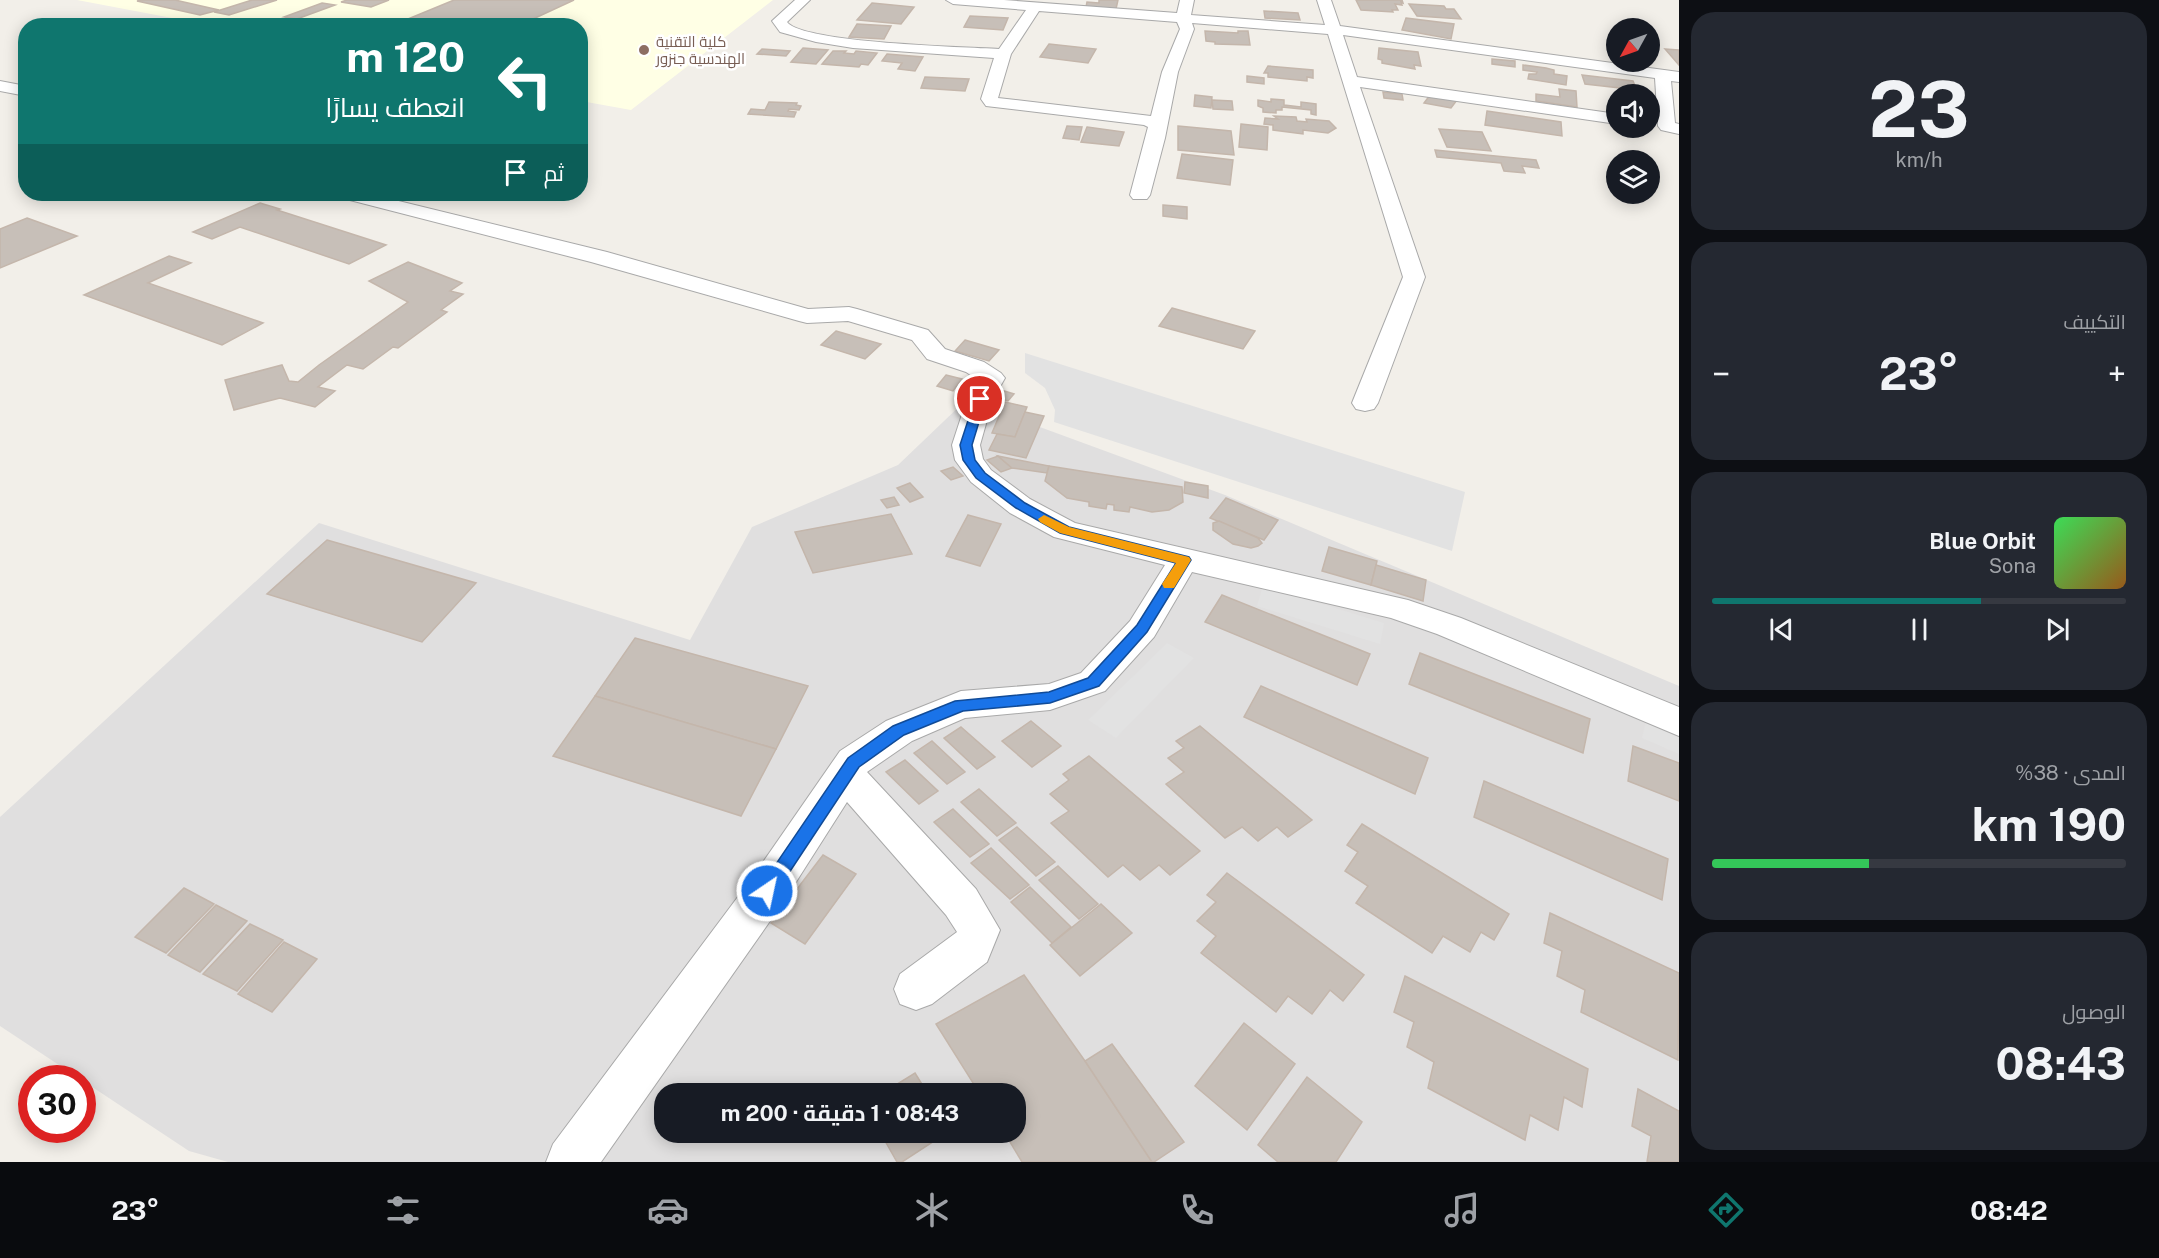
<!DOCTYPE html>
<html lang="ar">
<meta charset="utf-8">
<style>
:root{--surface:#171b24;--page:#242831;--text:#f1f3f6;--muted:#9ea1a6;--line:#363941;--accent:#0f766e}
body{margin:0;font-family:"Public Sans",Cairo,sans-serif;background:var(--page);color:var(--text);direction:rtl;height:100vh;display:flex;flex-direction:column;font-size:22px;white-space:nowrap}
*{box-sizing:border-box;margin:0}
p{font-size:20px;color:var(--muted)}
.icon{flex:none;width:33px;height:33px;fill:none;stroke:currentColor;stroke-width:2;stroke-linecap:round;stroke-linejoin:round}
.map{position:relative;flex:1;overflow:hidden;direction:ltr}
.panel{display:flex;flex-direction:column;gap:12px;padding:12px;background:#0d0f14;width:480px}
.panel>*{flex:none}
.guide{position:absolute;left:18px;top:18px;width:570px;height:183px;border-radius:24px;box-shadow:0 3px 15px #0003;direction:rtl;background:#0f766e;color:#fff;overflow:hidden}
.needle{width:39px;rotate:230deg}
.buttons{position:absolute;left:1606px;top:18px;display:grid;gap:12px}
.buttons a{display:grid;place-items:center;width:54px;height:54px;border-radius:50%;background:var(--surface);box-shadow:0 3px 15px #0003;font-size:30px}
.speed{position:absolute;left:18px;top:1065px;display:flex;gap:12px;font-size:30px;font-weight:700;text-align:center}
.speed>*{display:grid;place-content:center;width:78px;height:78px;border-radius:50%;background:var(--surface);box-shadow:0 3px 15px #0003;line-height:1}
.speed .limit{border:9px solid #d22;background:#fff;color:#111}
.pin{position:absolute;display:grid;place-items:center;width:51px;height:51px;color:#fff;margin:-26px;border:3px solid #fff;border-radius:50%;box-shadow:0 2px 6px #0007}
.me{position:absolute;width:66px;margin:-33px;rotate:34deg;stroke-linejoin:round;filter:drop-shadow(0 0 4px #0008)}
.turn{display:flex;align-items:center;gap:21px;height:126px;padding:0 24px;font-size:27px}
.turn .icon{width:78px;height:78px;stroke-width:2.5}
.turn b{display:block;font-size:42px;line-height:51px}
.then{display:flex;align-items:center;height:57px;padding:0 24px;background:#0003;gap:12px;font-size:22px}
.big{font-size:45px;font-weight:700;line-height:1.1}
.panel .tile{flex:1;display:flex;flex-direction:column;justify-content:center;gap:9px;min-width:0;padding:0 21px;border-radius:24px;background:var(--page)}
.panel .dial{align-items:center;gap:0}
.dial b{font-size:78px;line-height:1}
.song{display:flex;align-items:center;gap:18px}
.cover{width:72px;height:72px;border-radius:9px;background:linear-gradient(135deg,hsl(130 70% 55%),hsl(30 70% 35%))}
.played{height:6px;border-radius:3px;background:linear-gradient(90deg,var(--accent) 65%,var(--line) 65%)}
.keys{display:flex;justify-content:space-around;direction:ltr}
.heat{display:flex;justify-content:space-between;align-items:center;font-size:33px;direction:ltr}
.charge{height:9px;border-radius:4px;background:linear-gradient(90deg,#34c759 38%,var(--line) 0)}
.trip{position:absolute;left:654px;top:1083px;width:372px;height:60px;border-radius:24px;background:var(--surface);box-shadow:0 3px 15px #0003;font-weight:700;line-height:60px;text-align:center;direction:rtl}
.menu{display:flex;height:96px;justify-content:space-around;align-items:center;background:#090b0e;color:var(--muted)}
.menu .icon{width:42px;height:42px}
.menu .current{color:var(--accent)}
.menu b{font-size:27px;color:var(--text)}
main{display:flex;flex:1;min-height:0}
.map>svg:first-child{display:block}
</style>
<main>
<section class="panel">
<div class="tile dial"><b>23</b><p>km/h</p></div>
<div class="tile"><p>التكييف</p>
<div class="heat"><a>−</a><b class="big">23°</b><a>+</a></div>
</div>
<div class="tile">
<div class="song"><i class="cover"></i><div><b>Blue Orbit</b><p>Sona</p></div></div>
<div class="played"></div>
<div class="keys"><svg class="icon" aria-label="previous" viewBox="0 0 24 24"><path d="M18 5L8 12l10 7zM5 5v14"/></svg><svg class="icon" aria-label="pause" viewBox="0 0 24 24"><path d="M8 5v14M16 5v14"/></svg><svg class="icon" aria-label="next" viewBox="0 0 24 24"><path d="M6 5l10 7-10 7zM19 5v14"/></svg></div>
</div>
<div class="tile"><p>المدى · 38%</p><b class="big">190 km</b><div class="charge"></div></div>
<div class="tile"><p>الوصول</p><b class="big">08:43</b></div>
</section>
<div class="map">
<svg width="1679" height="1162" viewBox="0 0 1679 1162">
<rect width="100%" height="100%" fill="#f2efe9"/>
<path fill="#e0dfdf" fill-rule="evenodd" d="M 966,400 L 1225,495 L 1679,686 L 1679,1162 L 228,1162 L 189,1151 L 0,1026 L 0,817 L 319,523 L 690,640 L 752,527 L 898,465 ZM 664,1094 L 1016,1094 L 1016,1132 L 664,1132 Z"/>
<path fill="#ffffe5" d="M 77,0 L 773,0 L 631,110 L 581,101 L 580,26 L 209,25 Z"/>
<g fill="#e2e2e2">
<path d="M 1025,353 L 1465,492 L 1452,551 L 1054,422 L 1055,410 L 1045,388 L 1025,373 Z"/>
<path d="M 1263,586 L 1384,623 L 1380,644 L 1257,606 Z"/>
<path d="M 1167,643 L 1194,658 L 1116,738 L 1088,720 Z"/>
<path d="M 1646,721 L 1679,734 L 1679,754 L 1642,738 Z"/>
</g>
<g fill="#c7bfb8" stroke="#c4b6ab" stroke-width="1.5">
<path d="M 141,0 L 175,0 L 219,10 L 200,15 L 137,1 Z"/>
<path d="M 252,0 L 277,0 L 229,15 L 214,12 Z"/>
<path d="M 347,0 L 389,0 L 371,7 L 341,2 Z"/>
<path d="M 454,0 L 574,0 L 518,26 L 391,26 Z"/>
<path d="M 1099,0 L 1118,0 L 1116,9 L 1086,7 L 1087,2 L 1099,3 Z"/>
<path d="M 1356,0 L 1402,0 L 1403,3 L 1401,2 L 1402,5 L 1395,4 L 1398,10 L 1392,10 L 1393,12 L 1361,10 Z"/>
<path d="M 322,3 L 335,5 L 297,19 L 284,17 Z"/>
<path d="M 872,3 L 914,7 L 901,24 L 857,20 Z"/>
<path d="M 1409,4 L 1444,6 L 1446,9 L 1454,9 L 1461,19 L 1417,16 Z"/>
<path d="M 1264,11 L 1298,13 L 1300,20 L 1265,18 Z"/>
<path d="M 970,16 L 1008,18 L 1003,30 L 964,27 Z"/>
<path d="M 1406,18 L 1454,24 L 1451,39 L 1402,30 Z"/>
<path d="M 857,24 L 891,26 L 884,39 L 849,37 Z"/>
<path d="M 1205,31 L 1238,33 L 1238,31 L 1248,31 L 1250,45 L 1215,44 L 1215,42 L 1206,41 Z"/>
<path d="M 1049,44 L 1096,49 L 1088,63 L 1040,57 Z"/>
<path d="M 803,48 L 828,50 L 816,64 L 791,62 Z"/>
<path d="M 1379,48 L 1418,52 L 1421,66 L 1414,65 L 1415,69 L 1382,63 L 1382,60 L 1378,59 Z"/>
<path d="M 762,49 L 790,51 L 786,56 L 757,54 Z"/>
<path d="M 1665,49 L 1679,50 L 1679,65 Z"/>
<path d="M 833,51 L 846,51 L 844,53 L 854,54 L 856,51 L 877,53 L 868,65 L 861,64 L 859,67 L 822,64 Z"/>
<path d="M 887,54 L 923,57 L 915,71 L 898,69 L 902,63 L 882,61 Z"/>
<path d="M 1492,59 L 1515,61 L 1515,67 L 1492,64 Z"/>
<path d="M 1523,65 L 1546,68 L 1554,70 L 1554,74 L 1567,76 L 1566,85 L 1528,79 L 1529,74 L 1536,74 L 1537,72 L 1523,70 Z"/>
<path d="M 1268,66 L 1313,70 L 1313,78 L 1307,77 L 1307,81 L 1268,77 L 1268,73 L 1264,73 Z"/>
<path d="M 1582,75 L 1633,81 L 1636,88 L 1646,89 L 1647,94 L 1630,94 L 1629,89 L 1585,84 Z"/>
<path d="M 1247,76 L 1264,78 L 1264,84 L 1247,82 Z"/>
<path d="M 925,77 L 969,79 L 965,91 L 921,88 Z"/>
<path d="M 1559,89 L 1576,91 L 1577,107 L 1536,101 L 1536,94 L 1560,97 Z"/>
<path d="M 1383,92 L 1402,94 L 1403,100 L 1384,98 Z"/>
<path d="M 1195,95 L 1212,97 L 1211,108 L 1194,106 Z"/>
<path d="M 1430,95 L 1457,100 L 1451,108 L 1424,103 Z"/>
<path d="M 1271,99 L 1284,100 L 1284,105 L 1301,107 L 1301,102 L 1316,104 L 1316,115 L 1311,114 L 1311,110 L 1282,107 L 1282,110 L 1276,110 L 1276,113 L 1263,112 L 1263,108 L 1258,106 L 1258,100 L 1271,102 Z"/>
<path d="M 1212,100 L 1232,101 L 1233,110 L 1213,109 Z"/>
<path d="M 769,102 L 797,103 L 796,105 L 801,106 L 799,110 L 789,109 L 788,111 L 796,112 L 794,117 L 748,114 L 751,109 L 765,110 Z"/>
<path d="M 1487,111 L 1561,122 L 1562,136 L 1485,125 Z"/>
<path d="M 1274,116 L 1296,117 L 1297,121 L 1307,122 L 1306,119 L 1329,121 L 1336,128 L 1328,133 L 1303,130 L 1303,134 L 1273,130 L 1273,125 L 1264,124 L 1265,118 L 1278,119 Z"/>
<path d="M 1241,124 L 1268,127 L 1267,150 L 1239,147 Z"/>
<path d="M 1067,126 L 1082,127 L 1079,140 L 1063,138 Z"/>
<path d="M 1178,126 L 1231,131 L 1234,155 L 1178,150 Z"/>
<path d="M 1087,127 L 1124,132 L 1119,146 L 1081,142 Z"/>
<path d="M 1439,129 L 1482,132 L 1491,151 L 1447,147 Z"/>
<path d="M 1435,150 L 1536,160 L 1539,168 L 1522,166 L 1525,173 L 1504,171 L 1501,163 L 1437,157 Z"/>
<path d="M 1182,154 L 1233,160 L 1230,185 L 1177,178 Z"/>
<path d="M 260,203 L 280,209 L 277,210 L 386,245 L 349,264 L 240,227 L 212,239 L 193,232 Z"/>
<path d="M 1163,205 L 1187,207 L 1187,219 L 1163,216 Z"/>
<path d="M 27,218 L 77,236 L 0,268 L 0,229 Z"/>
<path d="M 169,256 L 191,263 L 148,283 L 263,323 L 222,345 L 84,295 Z"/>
<path d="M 408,262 L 462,283 L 450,291 L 463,294 L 441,310 L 447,312 L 398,348 L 393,347 L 363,369 L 347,365 L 343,368 L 318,387 L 335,391 L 315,407 L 280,398 L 234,410 L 225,380 L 282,365 L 289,381 L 298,382 L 319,365 L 408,302 L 369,281 Z"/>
<path d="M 1172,308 L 1255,331 L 1243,349 L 1159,326 Z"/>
<path d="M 836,331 L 881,344 L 865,359 L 821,345 Z"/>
<path d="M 965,340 L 999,350 L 989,361 L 955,351 Z"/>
<path d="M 946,375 L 962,379 L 953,391 L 937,386 Z"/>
<path d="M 1001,390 L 1014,394 L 1008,401 L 995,397 Z"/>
<path d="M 1005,402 L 1027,407 L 1015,437 L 992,433 Z"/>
<path d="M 1025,412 L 1044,416 L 1026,458 L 989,450 L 997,434 L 1015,437 Z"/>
<path d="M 998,456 L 1012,468 L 1001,472 L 987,460 Z"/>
<path d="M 998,456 L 1049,466 L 1047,473 L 1012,468 Z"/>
<path d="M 1049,466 L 1182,487 L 1183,502 L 1169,510 L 1152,512 L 1130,507 L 1129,512 L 1114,510 L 1114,505 L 1107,504 L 1106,509 L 1089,506 L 1089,502 L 1067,498 L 1045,481 Z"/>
<path d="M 953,467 L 963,476 L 951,480 L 941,471 Z"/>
<path d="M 1185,482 L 1208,486 L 1208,498 L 1184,493 Z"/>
<path d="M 910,483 L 923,497 L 910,502 L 897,488 Z"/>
<path d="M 894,497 L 899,505 L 887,508 L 881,500 Z"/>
<path d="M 1226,498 L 1278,520 L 1264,540 L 1210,518 Z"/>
<path d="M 891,514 L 912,554 L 813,573 L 795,532 Z"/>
<path d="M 968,515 L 1001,524 L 980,566 L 946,556 Z"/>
<path d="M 1219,521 L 1258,538 L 1262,543 L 1258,546 L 1251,548 L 1233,544 L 1213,530 L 1213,523 Z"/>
<path d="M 327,540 L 476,583 L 422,642 L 267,594 Z"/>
<path d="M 1329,547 L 1377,561 L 1371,585 L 1322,571 Z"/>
<path d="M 1376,565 L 1426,580 L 1423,601 L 1371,585 Z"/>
<path d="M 1222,595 L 1370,654 L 1357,685 L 1205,622 Z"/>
<path d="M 635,638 L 808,686 L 776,749 L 595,696 Z"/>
<path d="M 1420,653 L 1590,719 L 1583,753 L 1409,684 Z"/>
<path d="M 1261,686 L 1428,758 L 1415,794 L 1244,717 Z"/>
<path d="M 595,696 L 776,749 L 741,816 L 553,756 Z"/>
<path d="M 1031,721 L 1061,746 L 1032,767 L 1002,741 Z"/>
<path d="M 1200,726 L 1312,820 L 1288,837 L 1277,827 L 1258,841 L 1242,827 L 1225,838 L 1166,784 L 1184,772 L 1168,758 L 1184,748 L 1176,741 Z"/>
<path d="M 961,727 L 995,757 L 977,769 L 944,738 Z"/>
<path d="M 932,741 L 965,772 L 947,784 L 914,753 Z"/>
<path d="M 1633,746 L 1679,763 L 1679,801 L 1628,781 Z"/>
<path d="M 1089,756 L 1200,851 L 1170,875 L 1159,865 L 1140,880 L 1123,865 L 1108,877 L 1051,823 L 1069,811 L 1050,794 L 1069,780 L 1063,774 Z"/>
<path d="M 905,760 L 938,791 L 919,804 L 886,772 Z"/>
<path d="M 1484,781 L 1668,859 L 1662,900 L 1474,817 Z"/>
<path d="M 979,789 L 1016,823 L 997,836 L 961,802 Z"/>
<path d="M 953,809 L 989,844 L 970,857 L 934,822 Z"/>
<path d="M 1362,824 L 1509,914 L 1494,940 L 1481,932 L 1470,952 L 1443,936 L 1432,953 L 1356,903 L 1368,886 L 1345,871 L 1358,852 L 1347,845 Z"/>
<path d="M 1017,827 L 1055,862 L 1036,876 L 999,840 Z"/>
<path d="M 991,848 L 1029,885 L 1010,899 L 971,863 Z"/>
<path d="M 823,855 L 856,874 L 805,944 L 771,923 Z"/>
<path d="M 1058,866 L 1098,904 L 1079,919 L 1039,880 Z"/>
<path d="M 1227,873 L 1364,975 L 1343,1001 L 1330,990 L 1312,1014 L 1288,996 L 1276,1012 L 1201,953 L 1216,936 L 1197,921 L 1216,902 L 1207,895 Z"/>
<path d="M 1030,887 L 1071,927 L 1052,943 L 1011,902 Z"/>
<path d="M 184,888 L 214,904 L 166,953 L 135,937 Z"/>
<path d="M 1101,904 L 1132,933 L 1080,976 L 1050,945 Z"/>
<path d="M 216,905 L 247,921 L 200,972 L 168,955 Z"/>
<path d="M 1550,913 L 1679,973 L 1678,1060 L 1581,1012 L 1585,990 L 1557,976 L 1562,951 L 1544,943 Z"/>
<path d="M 250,924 L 283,940 L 237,991 L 203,974 Z"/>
<path d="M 284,942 L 317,959 L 272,1012 L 238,994 Z"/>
<path d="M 1024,975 L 1085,1061 L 1152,1162 L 1022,1162 L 1004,1132 L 1016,1132 L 1016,1094 L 980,1094 L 936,1024 Z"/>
<path d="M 1405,976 L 1588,1069 L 1582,1107 L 1564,1097 L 1558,1130 L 1530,1115 L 1525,1140 L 1428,1088 L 1434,1062 L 1407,1047 L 1414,1022 L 1394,1012 Z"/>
<path d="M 1244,1023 L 1295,1064 L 1247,1130 L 1195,1086 Z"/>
<path d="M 1112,1044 L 1184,1142 L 1154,1162 L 1152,1162 L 1085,1061 Z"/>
<path d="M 915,1073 L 928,1094 L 881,1094 Z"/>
<path d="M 1307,1077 L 1362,1122 L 1336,1162 L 1278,1162 L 1258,1145 Z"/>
<path d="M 1638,1089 L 1679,1111 L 1679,1162 L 1647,1162 L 1651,1136 L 1632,1126 Z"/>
<path d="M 880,1132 L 948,1132 L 902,1162 L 897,1162 Z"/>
</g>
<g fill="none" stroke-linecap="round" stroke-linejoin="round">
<g stroke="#a9a9a9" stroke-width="2">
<g id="minor">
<path d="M 795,0 L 810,0 L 787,22 C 803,43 965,47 999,49 L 1026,10 L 953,4 L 946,0 L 1004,0 L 1177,13 L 1180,0 L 1194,0 L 1191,15 L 1325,25 L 1317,0 L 1331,0 L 1340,26 L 1679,72 L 1679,82 L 1671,81 L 1675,123 L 1679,124 L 1679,134 L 1661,130 L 1658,126 L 1655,78 L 1343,35 L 1357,77 L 1617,114 L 1617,124 L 1360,87 L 1425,277 L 1378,403 L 1374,409 L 1365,411 L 1356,409 L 1352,403 L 1403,277 L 1328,34 L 1192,23 L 1194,29 L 1178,72 L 1165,138 L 1150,195 L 1147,199 L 1133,199 L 1130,195 L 1148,127 L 1144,125 L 986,106 L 981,99 L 994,58 L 853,48 L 816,42 L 780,32 L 772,21 ZM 1039,11 L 1177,22 L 1180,29 L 1162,72 L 1151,116 L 998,98 L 1011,54 Z"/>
<path d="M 0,81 L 26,86 L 26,96 L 0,91 Z"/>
<path d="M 339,194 L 370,194 L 607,252 L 808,309 L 849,307 L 857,309 L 928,330 L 945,349 L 984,362 L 1001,373 L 1005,378 L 993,399 L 980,445 L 983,459 L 991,470 L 1030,499 L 1075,523 L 1408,600 L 1461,618 L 1679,707 L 1679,736 L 1437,634 L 1391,618 L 1192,572 L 1154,637 L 1105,691 L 1050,710 L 965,718 L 912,741 L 867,772 L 976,889 L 1000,930 L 987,962 L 932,1004 L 916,1010 L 900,1004 L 894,989 L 900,974 L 957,932 L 946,915 L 847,802 L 782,904 L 601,1162 L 546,1162 L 553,1144 L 752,878 L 840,751 L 886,721 L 961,691 L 1049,684 L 1081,673 L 1130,621 L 1165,565 L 1054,537 L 1010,513 L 971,482 L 955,460 L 952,445 L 967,399 L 978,380 L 966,372 L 927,359 L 912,340 L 848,321 L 807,323 L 799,321 L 591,262 L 342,198 Z"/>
</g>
</g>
<use href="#minor" fill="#fff" fill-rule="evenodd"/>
</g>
<path fill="#1a73e8" stroke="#114b97" stroke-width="1.5" d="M 980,396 L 986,399 L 972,445 L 975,460 L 985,473 L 1025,503 L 1069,527 L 1189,557 L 1191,560 L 1147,632 L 1099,686 L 1050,703 L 963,711 L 904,735 L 859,767 L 773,897 L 767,899 L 761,897 L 758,891 L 761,886 L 848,758 L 893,726 L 955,701 L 1049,692 L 1088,678 L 1137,625 L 1176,563 L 1060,533 L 1016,508 L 976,478 L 963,460 L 960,445 L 975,399 Z"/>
<path fill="#f59e0b" d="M 1044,515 L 1069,527 L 1189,557 L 1191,560 L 1174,588 L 1164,588 L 1162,584 L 1176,563 L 1060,533 L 1040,522 L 1038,519 Z"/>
<circle fill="#8d6e63" stroke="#fff" stroke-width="2" cx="644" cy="50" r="6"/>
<g text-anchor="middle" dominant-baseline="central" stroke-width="5" stroke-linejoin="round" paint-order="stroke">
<g font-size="15" fill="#785e54" stroke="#fff" text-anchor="start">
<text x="656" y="41">كلية التقنية<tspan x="656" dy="17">الهندسية جنزور</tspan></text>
</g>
</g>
</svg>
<div class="buttons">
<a><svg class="needle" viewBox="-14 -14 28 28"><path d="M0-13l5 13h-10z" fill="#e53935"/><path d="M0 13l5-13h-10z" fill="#9ea1a6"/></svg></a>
<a><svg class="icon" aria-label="sound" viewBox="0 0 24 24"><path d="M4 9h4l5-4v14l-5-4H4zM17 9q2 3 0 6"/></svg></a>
<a><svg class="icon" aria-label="layers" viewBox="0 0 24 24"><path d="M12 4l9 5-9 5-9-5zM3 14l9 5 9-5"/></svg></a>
</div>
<div class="speed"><div class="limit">30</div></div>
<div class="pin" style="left:980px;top:399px;background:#d93025"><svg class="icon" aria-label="arrive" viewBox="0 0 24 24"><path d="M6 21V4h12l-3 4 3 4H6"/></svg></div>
<svg class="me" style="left:767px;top:891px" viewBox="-20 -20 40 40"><circle r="17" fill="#1a73e8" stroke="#fff" stroke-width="3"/><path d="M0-11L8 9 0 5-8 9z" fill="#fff"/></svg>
<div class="trip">08:43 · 1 دقيقة · 200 m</div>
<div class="guide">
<div class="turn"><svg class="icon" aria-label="left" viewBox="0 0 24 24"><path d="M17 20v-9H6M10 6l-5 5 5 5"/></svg><div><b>120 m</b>انعطف يسارًا</div></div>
<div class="then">ثم<svg class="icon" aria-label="arrive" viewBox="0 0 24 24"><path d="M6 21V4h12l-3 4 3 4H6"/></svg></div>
</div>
</div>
</main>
<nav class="menu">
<b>08:42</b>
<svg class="icon current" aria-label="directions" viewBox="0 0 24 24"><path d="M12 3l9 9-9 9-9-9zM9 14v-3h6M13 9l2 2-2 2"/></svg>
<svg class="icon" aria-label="music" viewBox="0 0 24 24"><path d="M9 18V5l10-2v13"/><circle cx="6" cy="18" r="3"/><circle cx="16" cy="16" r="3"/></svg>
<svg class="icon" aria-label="phone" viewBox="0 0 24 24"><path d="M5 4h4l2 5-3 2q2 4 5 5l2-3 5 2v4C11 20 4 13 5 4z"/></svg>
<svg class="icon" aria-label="climate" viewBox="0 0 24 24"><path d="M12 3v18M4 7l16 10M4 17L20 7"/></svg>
<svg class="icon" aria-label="car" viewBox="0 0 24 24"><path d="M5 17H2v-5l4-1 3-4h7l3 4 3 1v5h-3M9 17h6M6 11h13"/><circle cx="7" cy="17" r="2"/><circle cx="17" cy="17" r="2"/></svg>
<svg class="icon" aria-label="filters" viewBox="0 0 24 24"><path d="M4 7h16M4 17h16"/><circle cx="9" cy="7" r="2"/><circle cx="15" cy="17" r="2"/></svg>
<b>23°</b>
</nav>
